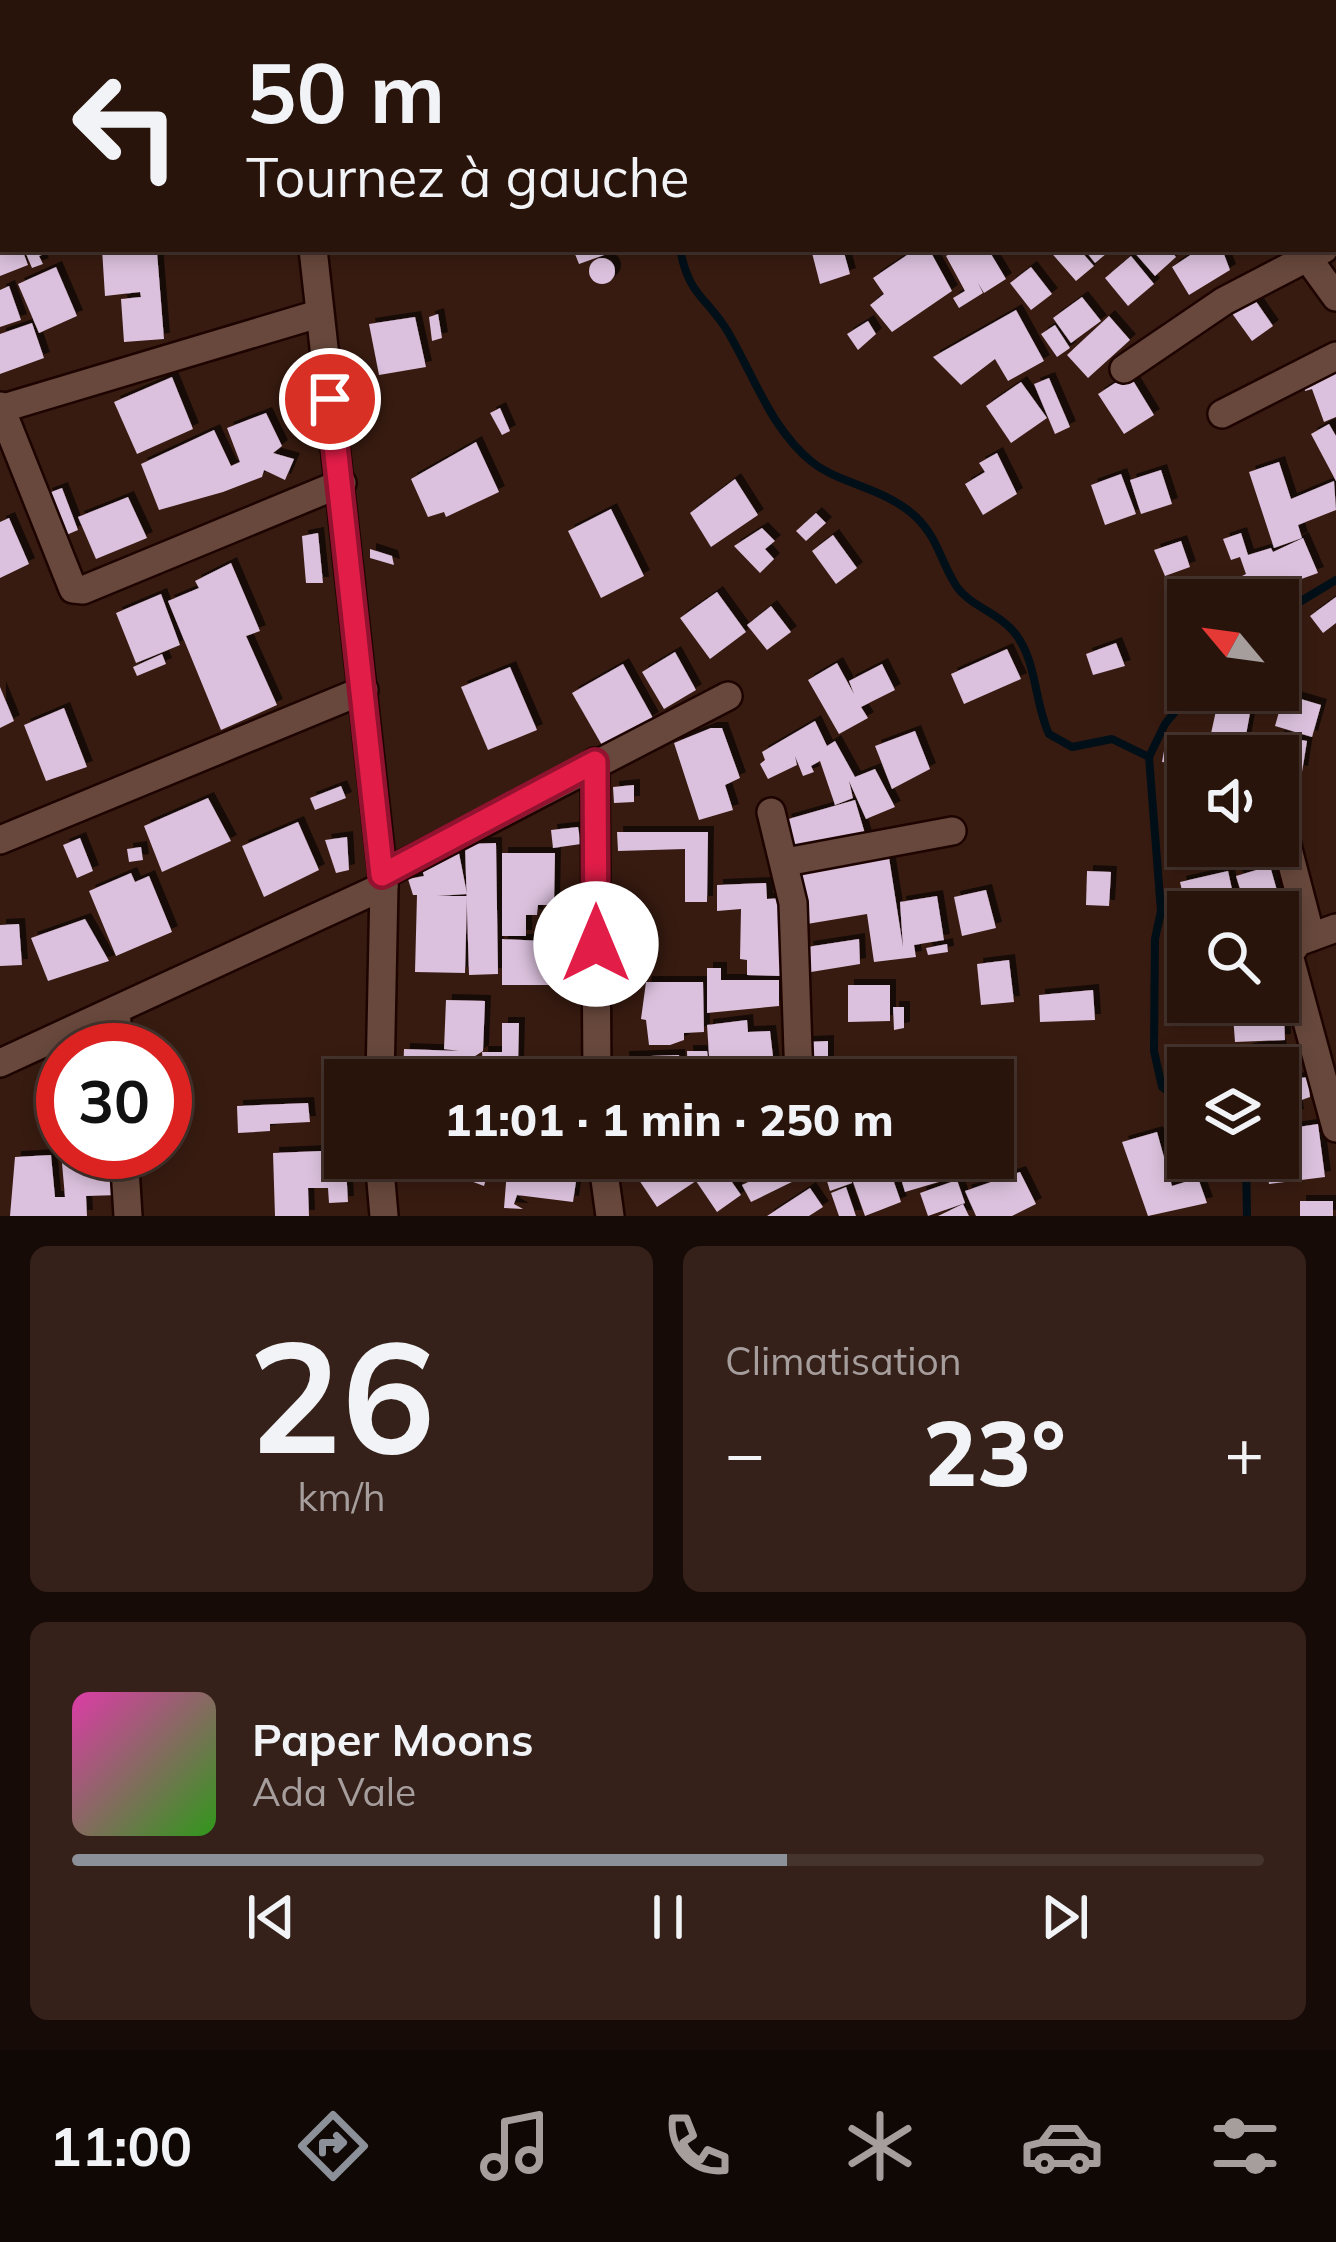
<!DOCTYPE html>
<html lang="fr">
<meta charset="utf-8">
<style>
:root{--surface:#29140c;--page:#35211a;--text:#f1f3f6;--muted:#a59e9d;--line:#45332d;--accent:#8c9099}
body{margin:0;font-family:Mulish,sans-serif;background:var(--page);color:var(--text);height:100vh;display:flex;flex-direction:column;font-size:45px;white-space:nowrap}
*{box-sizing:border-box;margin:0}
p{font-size:39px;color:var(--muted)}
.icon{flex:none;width:66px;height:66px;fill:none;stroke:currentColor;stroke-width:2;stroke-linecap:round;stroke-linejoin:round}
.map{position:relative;height:1216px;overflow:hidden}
.sheet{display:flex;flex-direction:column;gap:30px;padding:30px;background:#170b07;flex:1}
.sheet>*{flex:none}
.guide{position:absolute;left:0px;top:0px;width:1338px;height:252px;box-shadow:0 6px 18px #0003,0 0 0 3px var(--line);background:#29140c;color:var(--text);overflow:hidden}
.needle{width:78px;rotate:299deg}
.buttons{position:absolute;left:1167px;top:579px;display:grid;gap:24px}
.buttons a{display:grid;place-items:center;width:132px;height:132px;border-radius:0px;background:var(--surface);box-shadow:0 6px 18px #0003,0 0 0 3px var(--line);font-size:60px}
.speed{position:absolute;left:36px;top:1023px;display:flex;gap:24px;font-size:60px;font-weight:700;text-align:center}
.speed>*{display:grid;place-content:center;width:156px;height:156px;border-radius:50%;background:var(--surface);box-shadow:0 6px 18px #0003,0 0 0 3px var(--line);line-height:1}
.speed .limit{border:18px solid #d22;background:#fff;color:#111}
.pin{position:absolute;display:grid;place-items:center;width:102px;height:102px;color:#fff;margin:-51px;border:6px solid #fff;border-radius:50%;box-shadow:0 3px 12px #0007}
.me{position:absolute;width:132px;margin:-66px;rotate:0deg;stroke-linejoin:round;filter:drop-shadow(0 0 9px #0008)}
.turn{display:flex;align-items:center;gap:42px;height:252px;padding:0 48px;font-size:54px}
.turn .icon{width:156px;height:156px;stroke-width:2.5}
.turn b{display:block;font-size:84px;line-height:102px}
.big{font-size:90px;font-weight:800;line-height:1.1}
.sheet .tile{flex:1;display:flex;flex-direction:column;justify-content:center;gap:18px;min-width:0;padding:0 42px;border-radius:18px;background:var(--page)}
.sheet .dial{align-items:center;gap:0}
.dial b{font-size:156px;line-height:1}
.song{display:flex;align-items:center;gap:36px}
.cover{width:144px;height:144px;border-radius:18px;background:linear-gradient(135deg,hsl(320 70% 55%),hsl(110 70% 35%))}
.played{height:12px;border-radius:6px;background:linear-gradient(90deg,var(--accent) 60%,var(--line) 60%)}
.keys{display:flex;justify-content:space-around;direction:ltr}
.heat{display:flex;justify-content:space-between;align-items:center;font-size:66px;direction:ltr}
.sheet .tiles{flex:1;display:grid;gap:30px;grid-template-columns:1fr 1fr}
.tile:last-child{grid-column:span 2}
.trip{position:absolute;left:324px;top:1059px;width:690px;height:120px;border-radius:0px;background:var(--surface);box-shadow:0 6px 18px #0003,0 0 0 3px var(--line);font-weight:800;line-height:120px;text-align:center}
.tab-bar{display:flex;height:192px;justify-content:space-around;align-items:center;background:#100805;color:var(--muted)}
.tab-bar .icon{width:84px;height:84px}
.tab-bar .on{color:var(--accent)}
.tab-bar b{font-size:54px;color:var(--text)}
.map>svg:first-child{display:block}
</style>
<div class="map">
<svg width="1336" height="1216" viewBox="0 0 1336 1216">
<defs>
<filter id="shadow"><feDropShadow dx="6" dy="-6" stdDeviation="0" flood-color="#0009"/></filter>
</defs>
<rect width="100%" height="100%" fill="#371b10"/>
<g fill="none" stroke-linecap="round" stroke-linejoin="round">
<g stroke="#000f18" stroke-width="8">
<path d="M 623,0 L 625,3"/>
<path d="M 680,249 C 689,297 707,297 728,332 C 754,376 771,429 812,462 C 841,485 884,487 916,517 C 938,538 941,563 957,587 C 972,608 1004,614 1019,639 C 1037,667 1035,704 1049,734 L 1072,747 L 1112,739 L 1149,757"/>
<path d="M 1278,615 L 1336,580"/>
<path d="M 1188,1105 L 1162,1087 L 1154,1051 L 1155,939 L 1161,911 L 1149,757 L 1165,724 L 1193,690"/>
<path d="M 1246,1158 L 1247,1216"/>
</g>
</g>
<g fill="#dbc1dd" filter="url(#shadow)">
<path d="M 0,249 L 22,249 L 28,265 L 0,276 Z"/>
<path d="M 24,249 L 57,249 L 39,256 L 43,264 L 32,268 Z"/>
<path d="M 102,249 L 157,252 L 164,339 L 124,342 L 121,299 L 141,297 L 140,292 L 105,296 Z"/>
<path d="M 573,249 L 618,249 L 618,250 L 579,264 Z"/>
<path d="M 811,249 L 843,249 L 850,274 L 820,284 Z"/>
<path d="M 916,249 L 929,249 L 952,291 L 892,332 L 870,305 L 884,294 L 873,278 Z"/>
<path d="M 958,249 L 988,249 L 1006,279 L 984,293 L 978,283 L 983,293 L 959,308 L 953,298 L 965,291 L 946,256 Z"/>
<path d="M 1048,249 L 1079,249 L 1094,266 L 1076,281 Z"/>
<path d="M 1084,249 L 1112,249 L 1095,263 Z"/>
<path d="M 1138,249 L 1169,249 L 1176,257 L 1155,276 L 1134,252 Z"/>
<path d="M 1189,249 L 1222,249 L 1230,270 L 1189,295 L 1172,267 L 1192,254 Z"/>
<path d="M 1131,256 L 1154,284 L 1128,306 L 1105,278 Z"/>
<circle cx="602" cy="271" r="13"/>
<path d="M 56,267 L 77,316 L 39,333 L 18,284 Z"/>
<path d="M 1031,267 L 1052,294 L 1031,310 L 1010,283 Z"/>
<path d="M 9,286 L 21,320 L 0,327 L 0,290 Z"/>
<path d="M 1082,297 L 1101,321 L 1071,343 L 1053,318 Z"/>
<path d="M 1255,300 L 1273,326 L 1252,341 L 1231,312 Z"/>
<path d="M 1016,310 L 1044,361 L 1008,381 L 995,359 L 961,385 L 933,357 Z"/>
<path d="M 438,314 L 442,338 L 432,341 L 429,317 Z"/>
<path d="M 1109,316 L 1130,340 L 1088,378 L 1067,355 Z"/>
<path d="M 415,317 L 426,367 L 379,375 L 369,324 Z"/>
<path d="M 868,321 L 876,334 L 858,350 L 847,334 Z"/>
<path d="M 32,323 L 44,358 L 0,374 L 0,334 Z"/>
<path d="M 1055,325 L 1070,348 L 1057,357 L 1041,334 Z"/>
<path d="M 1336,370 L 1336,417 L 1324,422 L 1312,389 L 1305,391 L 1304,383 Z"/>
<path d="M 1129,374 L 1154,415 L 1124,434 L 1098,394 Z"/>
<path d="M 172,377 L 193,429 L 137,454 L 114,402 Z"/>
<path d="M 1049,378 L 1070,427 L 1055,434 L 1034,384 Z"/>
<path d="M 1021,382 L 1047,418 L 1011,443 L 986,406 Z"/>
<path d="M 500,408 L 510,431 L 502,435 L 490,413 Z"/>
<path d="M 266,413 L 282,446 L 273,453 L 294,459 L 285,480 L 264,470 L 262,477 L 223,492 L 159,510 L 141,464 L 214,430 L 231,466 L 240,462 L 227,428 Z"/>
<path d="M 1329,424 L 1336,436 L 1336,481 L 1311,434 Z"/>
<path d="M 476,442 L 499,492 L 446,517 L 444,512 L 428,517 L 411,479 Z"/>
<path d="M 997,453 L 1017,494 L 983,515 L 965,484 L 985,472 L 979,463 Z"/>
<path d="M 1279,462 L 1291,499 L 1334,481 L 1336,510 L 1298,525 L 1302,538 L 1274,548 L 1249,472 Z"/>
<path d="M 1161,470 L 1172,504 L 1141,514 L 1130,480 Z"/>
<path d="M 1121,474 L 1136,514 L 1105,525 L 1091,485 Z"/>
<path d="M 735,479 L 758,515 L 711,547 L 690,513 Z"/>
<path d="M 62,488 L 78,530 L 64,536 L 46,494 Z"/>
<path d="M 128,497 L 147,538 L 96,559 L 78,517 Z"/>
<path d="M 611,509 L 644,576 L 601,598 L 568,531 Z"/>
<path d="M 816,513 L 826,523 L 806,541 L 796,531 Z"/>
<path d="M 9,518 L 29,564 L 0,578 L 0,522 Z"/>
<path d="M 762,528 L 775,541 L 765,549 L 774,559 L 760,573 L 734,546 Z"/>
<path d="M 318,533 L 323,583 L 306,583 L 302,536 Z"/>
<path d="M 1241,533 L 1248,555 L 1271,548 L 1273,552 L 1303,538 L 1318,573 L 1248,598 L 1240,577 L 1246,574 L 1240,557 L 1231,560 L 1223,539 Z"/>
<path d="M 833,535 L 857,568 L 836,584 L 812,551 Z"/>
<path d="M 1181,541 L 1190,567 L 1165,576 L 1154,550 Z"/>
<path d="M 370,549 L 392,556 L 394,565 L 370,558 Z"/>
<path d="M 231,563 L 260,631 L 246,636 L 277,705 L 221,730 L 168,601 L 199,588 L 195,581 Z"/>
<path d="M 1283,585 L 1287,594 L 1281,600 L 1249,600 Z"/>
<path d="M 717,592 L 746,632 L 710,659 L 680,618 Z"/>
<path d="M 161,594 L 180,645 L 136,663 L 116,613 Z"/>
<path d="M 1336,597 L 1336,623 L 1323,633 L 1310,616 Z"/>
<path d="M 771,606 L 791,632 L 767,650 L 747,625 Z"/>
<path d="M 1278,632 L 1292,644 L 1278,659 Z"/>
<path d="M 1116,643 L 1125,666 L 1093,675 L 1086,654 Z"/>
<path d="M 1007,649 L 1021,679 L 964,704 L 951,674 Z"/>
<path d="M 675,652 L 696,690 L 664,709 L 642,672 Z"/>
<path d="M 162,654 L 166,664 L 137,676 L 133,667 Z"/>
<path d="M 837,663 L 854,694 L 849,681 L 882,664 L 895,690 L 861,707 L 868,718 L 839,734 L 808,680 Z"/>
<path d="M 623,664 L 653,718 L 603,747 L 572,693 Z"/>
<path d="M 510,667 L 537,730 L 488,750 L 461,687 Z"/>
<path d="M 0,687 L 14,721 L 0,728 Z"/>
<path d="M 1241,690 L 1273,690 L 1266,704 Z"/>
<path d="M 1284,694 L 1321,705 L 1312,737 L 1275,726 Z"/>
<path d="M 1217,706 L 1250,713 L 1244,746 L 1210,738 Z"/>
<path d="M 64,708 L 87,767 L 46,781 L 24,725 Z"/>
<path d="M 815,721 L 827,746 L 835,741 L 855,777 L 875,769 L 895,807 L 866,819 L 849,781 L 853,798 L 835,805 L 820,761 L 811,766 L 814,772 L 803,776 L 795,756 L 797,765 L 768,779 L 760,764 L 765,760 L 762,752 Z"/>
<path d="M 711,728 L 722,728 L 740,778 L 725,785 L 733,810 L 699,820 L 674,743 Z"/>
<path d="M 915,731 L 930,769 L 892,789 L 875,746 Z"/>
<path d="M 1278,736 L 1307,741 L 1302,772 L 1278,767 Z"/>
<path d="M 1231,747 L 1260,749 L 1260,756 L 1231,756 Z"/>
<path d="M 1164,751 L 1188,753 L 1188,796 L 1174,797 L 1173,763 L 1162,762 Z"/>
<path d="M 634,785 L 634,802 L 614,803 L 613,787 Z"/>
<path d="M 341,786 L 346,798 L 315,810 L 310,798 Z"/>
<path d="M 208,798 L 231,841 L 162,872 L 144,826 Z"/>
<path d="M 855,800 L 866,837 L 792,848 L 785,820 Z"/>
<path d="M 1188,806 L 1188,845 L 1183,845 L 1179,807 Z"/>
<path d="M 298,822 L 319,870 L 264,897 L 242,846 Z"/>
<path d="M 578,827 L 581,844 L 553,848 L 551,830 Z"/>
<path d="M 617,832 L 708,832 L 707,902 L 685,902 L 685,849 L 618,851 Z"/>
<path d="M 347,837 L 349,870 L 336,873 L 325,840 Z"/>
<path d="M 80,838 L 93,871 L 77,878 L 63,845 Z"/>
<path d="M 496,843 L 498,974 L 469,975 L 465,844 Z"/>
<path d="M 141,847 L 143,860 L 129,862 L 127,849 Z"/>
<path d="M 458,848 L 467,894 L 437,896 L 467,896 L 465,973 L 415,972 L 417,895 L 413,895 L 408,879 L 424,876 L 421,866 Z"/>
<path d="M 888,851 L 903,947 L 900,902 L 937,896 L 944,940 L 914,945 L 916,957 L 874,962 L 867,914 L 807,924 L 797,867 Z"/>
<path d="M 502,853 L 555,853 L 554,905 L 538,905 L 537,915 L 526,915 L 526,936 L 502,936 Z"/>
<path d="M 1270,866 L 1284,915 L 1247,912 L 1236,876 Z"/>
<path d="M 1087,871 L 1111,872 L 1109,906 L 1086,905 Z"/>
<path d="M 1228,871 L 1237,912 L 1187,912 L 1180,882 Z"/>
<path d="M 131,873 L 135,882 L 149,876 L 172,932 L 116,956 L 89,891 Z"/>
<path d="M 766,883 L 767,899 L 783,898 L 780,976 L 747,975 L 747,960 L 740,959 L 741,909 L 717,911 L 717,885 Z"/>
<path d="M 986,890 L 996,928 L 962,936 L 954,897 Z"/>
<path d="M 85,919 L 109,961 L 48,981 L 31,938 Z"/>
<path d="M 19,924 L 22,965 L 0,966 L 0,925 Z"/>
<path d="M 1188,933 L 1188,966 L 1184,967 L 1178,935 Z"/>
<path d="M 502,939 L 544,941 L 550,985 L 502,985 Z"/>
<path d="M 859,939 L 860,964 L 811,972 L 807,947 Z"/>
<path d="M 947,944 L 948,952 L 928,955 L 926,948 Z"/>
<path d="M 1009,960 L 1014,1002 L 981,1005 L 977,964 Z"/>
<path d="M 707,968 L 721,968 L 721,980 L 779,980 L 779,1006 L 707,1013 Z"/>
<path d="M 646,982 L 703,982 L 704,1032 L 684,1033 L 684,1040 L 670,1045 L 649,1045 L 646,1020 L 641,1019 Z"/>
<path d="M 848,985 L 890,985 L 890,1021 L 848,1022 Z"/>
<path d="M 1093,990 L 1095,1020 L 1040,1022 L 1039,995 Z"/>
<path d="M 446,1000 L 485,1001 L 483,1051 L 469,1060 L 464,1080 L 403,1076 L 404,1049 L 459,1051 L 444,1049 Z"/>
<path d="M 1232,1002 L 1276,1002 L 1277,1015 L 1284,1015 L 1285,1040 L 1235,1042 Z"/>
<path d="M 893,1007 L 904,1007 L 904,1028 L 894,1030 Z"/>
<path d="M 747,1020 L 748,1032 L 770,1031 L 774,1065 L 782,1065 L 781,1074 L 775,1080 L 688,1080 L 687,1051 L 707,1051 L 710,1070 L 707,1025 Z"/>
<path d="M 502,1023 L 519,1023 L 518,1065 L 502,1065 L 501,1080 L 484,1080 L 482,1052 L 502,1052 Z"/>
<path d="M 828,1041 L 828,1076 L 809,1080 L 806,1042 Z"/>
<path d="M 1280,1045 L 1284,1075 L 1278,1076 L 1278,1068 L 1249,1068 L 1247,1049 Z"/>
<path d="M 1219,1053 L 1219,1068 L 1184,1068 L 1183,1055 Z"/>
<path d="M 679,1055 L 681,1080 L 627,1080 L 624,1075 L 623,1057 Z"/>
<path d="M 564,1065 L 567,1080 L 541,1080 L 541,1066 Z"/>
<path d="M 1308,1077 L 1310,1097 L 1296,1102 L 1298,1115 L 1278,1119 L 1278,1081 Z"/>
<path d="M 308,1103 L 310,1122 L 270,1124 L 270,1131 L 238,1133 L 237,1106 Z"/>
<rect x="330" y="1103" width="15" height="27"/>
<path d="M 1318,1124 L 1325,1177 L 1269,1184 L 1265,1158 L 1278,1158 L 1278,1130 Z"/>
<path d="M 1157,1132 L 1172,1186 L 1198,1178 L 1207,1203 L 1148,1216 L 1122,1142 Z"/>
<path d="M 1185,1146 L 1193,1169 L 1174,1176 L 1165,1153 Z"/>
<path d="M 345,1150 L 348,1202 L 329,1203 L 328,1188 L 308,1188 L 309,1216 L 275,1216 L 273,1153 Z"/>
<path d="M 61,1152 L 112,1152 L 112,1156 L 82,1157 L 82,1166 L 118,1165 L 119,1195 L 86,1196 L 87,1216 L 10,1216 L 15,1157 L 51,1155 L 55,1197 L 65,1197 Z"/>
<path d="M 468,1158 L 492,1158 L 484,1186 L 452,1174 L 455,1168 L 463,1172 Z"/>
<path d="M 508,1158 L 579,1161 L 573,1202 L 517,1195 L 514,1204 L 523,1209 L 504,1208 Z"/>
<path d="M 664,1158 L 715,1158 L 741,1195 L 717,1212 L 696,1181 L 657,1207 L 637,1177 Z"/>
<path d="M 820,1158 L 844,1158 L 852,1183 L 830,1191 Z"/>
<path d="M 847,1158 L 879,1158 L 882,1166 L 853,1176 Z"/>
<path d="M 915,1158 L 975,1158 L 979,1170 L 905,1192 L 898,1169 L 917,1163 Z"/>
<path d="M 790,1162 L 798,1179 L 751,1202 L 742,1185 Z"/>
<path d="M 889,1168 L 901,1202 L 865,1216 L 853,1182 Z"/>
<path d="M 1020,1172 L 1036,1204 L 1012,1216 L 976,1216 L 965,1191 Z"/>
<path d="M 957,1180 L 965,1203 L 928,1216 L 920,1193 Z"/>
<path d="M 846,1187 L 856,1216 L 839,1216 L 831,1193 Z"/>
<path d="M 810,1188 L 823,1207 L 809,1216 L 767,1216 Z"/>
<rect x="1300" y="1201" width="33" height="15"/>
<path d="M 963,1204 L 969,1216 L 938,1216 Z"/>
</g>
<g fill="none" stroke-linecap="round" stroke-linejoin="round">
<g stroke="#1d0400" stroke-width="32">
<g id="minor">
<path d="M 298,0 L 298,3"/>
<path d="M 1071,0 L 1072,3"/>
<path d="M 408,3 L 409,0"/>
<path d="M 1108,3 L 1116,0"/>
<path d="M 0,174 L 3,173"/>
<path d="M 313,249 L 384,886 L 380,1080"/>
<path d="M 1307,257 L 1336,297"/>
<path d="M 1124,369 L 1224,301 L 1324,249"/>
<path d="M 0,406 L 73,589 L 83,590 L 342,483"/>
<path d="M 0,409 L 318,314"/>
<path d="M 1222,414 L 1336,356"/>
<path d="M 595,762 L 597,1080"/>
<path d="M 1278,811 L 1311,937"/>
<path d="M 771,812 L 793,903 L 799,1080"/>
<path d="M 0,840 L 364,690"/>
<path d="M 786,862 L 952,831"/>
<path d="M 383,875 L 728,696"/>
<path d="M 1336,928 L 1298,942 L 1289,955 L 1336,1128"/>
<path d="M 116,1010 L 119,1050"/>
<path d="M 0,1063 L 384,886"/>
<path d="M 124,1152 L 128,1216"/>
<path d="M 379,1158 L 384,1216"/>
<path d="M 602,1158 L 610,1216"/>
</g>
</g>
<use href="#minor" stroke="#68483c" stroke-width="27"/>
</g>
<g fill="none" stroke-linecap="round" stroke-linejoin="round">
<g stroke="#92132f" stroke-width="30">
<path id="route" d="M 330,399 L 382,875 L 595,762 L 596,944"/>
</g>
<use href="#route" stroke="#e11d48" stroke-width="21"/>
</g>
</svg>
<div class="buttons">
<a><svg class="needle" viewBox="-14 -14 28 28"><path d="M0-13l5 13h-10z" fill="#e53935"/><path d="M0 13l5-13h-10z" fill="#a59e9d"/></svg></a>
<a><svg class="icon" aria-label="sound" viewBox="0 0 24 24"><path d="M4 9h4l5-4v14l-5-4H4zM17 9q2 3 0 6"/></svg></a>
<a><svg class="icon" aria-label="search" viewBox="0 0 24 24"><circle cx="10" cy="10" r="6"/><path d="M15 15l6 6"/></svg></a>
<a><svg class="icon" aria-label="layers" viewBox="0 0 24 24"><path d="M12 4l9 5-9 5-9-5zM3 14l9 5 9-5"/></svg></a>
</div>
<div class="speed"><div class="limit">30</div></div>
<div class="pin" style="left:330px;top:399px;background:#d93025"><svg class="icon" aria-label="arrive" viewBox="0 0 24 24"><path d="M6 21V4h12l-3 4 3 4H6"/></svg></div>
<svg class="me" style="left:596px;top:944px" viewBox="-20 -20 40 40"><circle r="19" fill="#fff"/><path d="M0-13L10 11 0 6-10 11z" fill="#e11d48"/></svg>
<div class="trip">11:01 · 1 min · 250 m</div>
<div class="guide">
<div class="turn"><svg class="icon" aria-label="left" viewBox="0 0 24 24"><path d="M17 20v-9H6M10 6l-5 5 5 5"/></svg><div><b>50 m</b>Tournez à gauche</div></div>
</div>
</div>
<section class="sheet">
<div class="tiles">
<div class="tile dial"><b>26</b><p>km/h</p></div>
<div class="tile"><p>Climatisation</p>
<div class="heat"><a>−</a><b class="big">23°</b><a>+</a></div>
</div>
<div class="tile">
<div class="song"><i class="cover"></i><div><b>Paper Moons</b><p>Ada Vale</p></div></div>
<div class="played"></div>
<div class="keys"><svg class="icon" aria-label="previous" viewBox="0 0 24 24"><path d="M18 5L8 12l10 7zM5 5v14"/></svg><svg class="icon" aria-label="pause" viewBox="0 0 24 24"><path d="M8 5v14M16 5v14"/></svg><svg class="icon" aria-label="next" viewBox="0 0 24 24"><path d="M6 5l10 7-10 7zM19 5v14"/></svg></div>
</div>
</div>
</section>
<nav class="tab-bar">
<b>11:00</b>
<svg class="icon on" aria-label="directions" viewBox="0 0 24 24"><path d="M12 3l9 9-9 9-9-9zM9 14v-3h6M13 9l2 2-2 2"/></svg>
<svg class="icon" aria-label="music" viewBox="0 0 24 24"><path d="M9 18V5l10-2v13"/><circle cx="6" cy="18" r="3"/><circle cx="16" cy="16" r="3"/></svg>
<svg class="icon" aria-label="phone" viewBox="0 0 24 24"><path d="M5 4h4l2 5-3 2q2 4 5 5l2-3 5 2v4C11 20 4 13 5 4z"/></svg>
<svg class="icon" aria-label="climate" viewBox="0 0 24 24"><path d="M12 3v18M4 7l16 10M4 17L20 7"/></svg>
<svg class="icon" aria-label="car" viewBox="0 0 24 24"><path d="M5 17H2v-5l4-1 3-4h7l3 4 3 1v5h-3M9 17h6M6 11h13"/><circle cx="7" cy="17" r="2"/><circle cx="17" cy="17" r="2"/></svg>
<svg class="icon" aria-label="filters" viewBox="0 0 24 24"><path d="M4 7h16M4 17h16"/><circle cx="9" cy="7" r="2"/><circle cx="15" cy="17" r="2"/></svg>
</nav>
